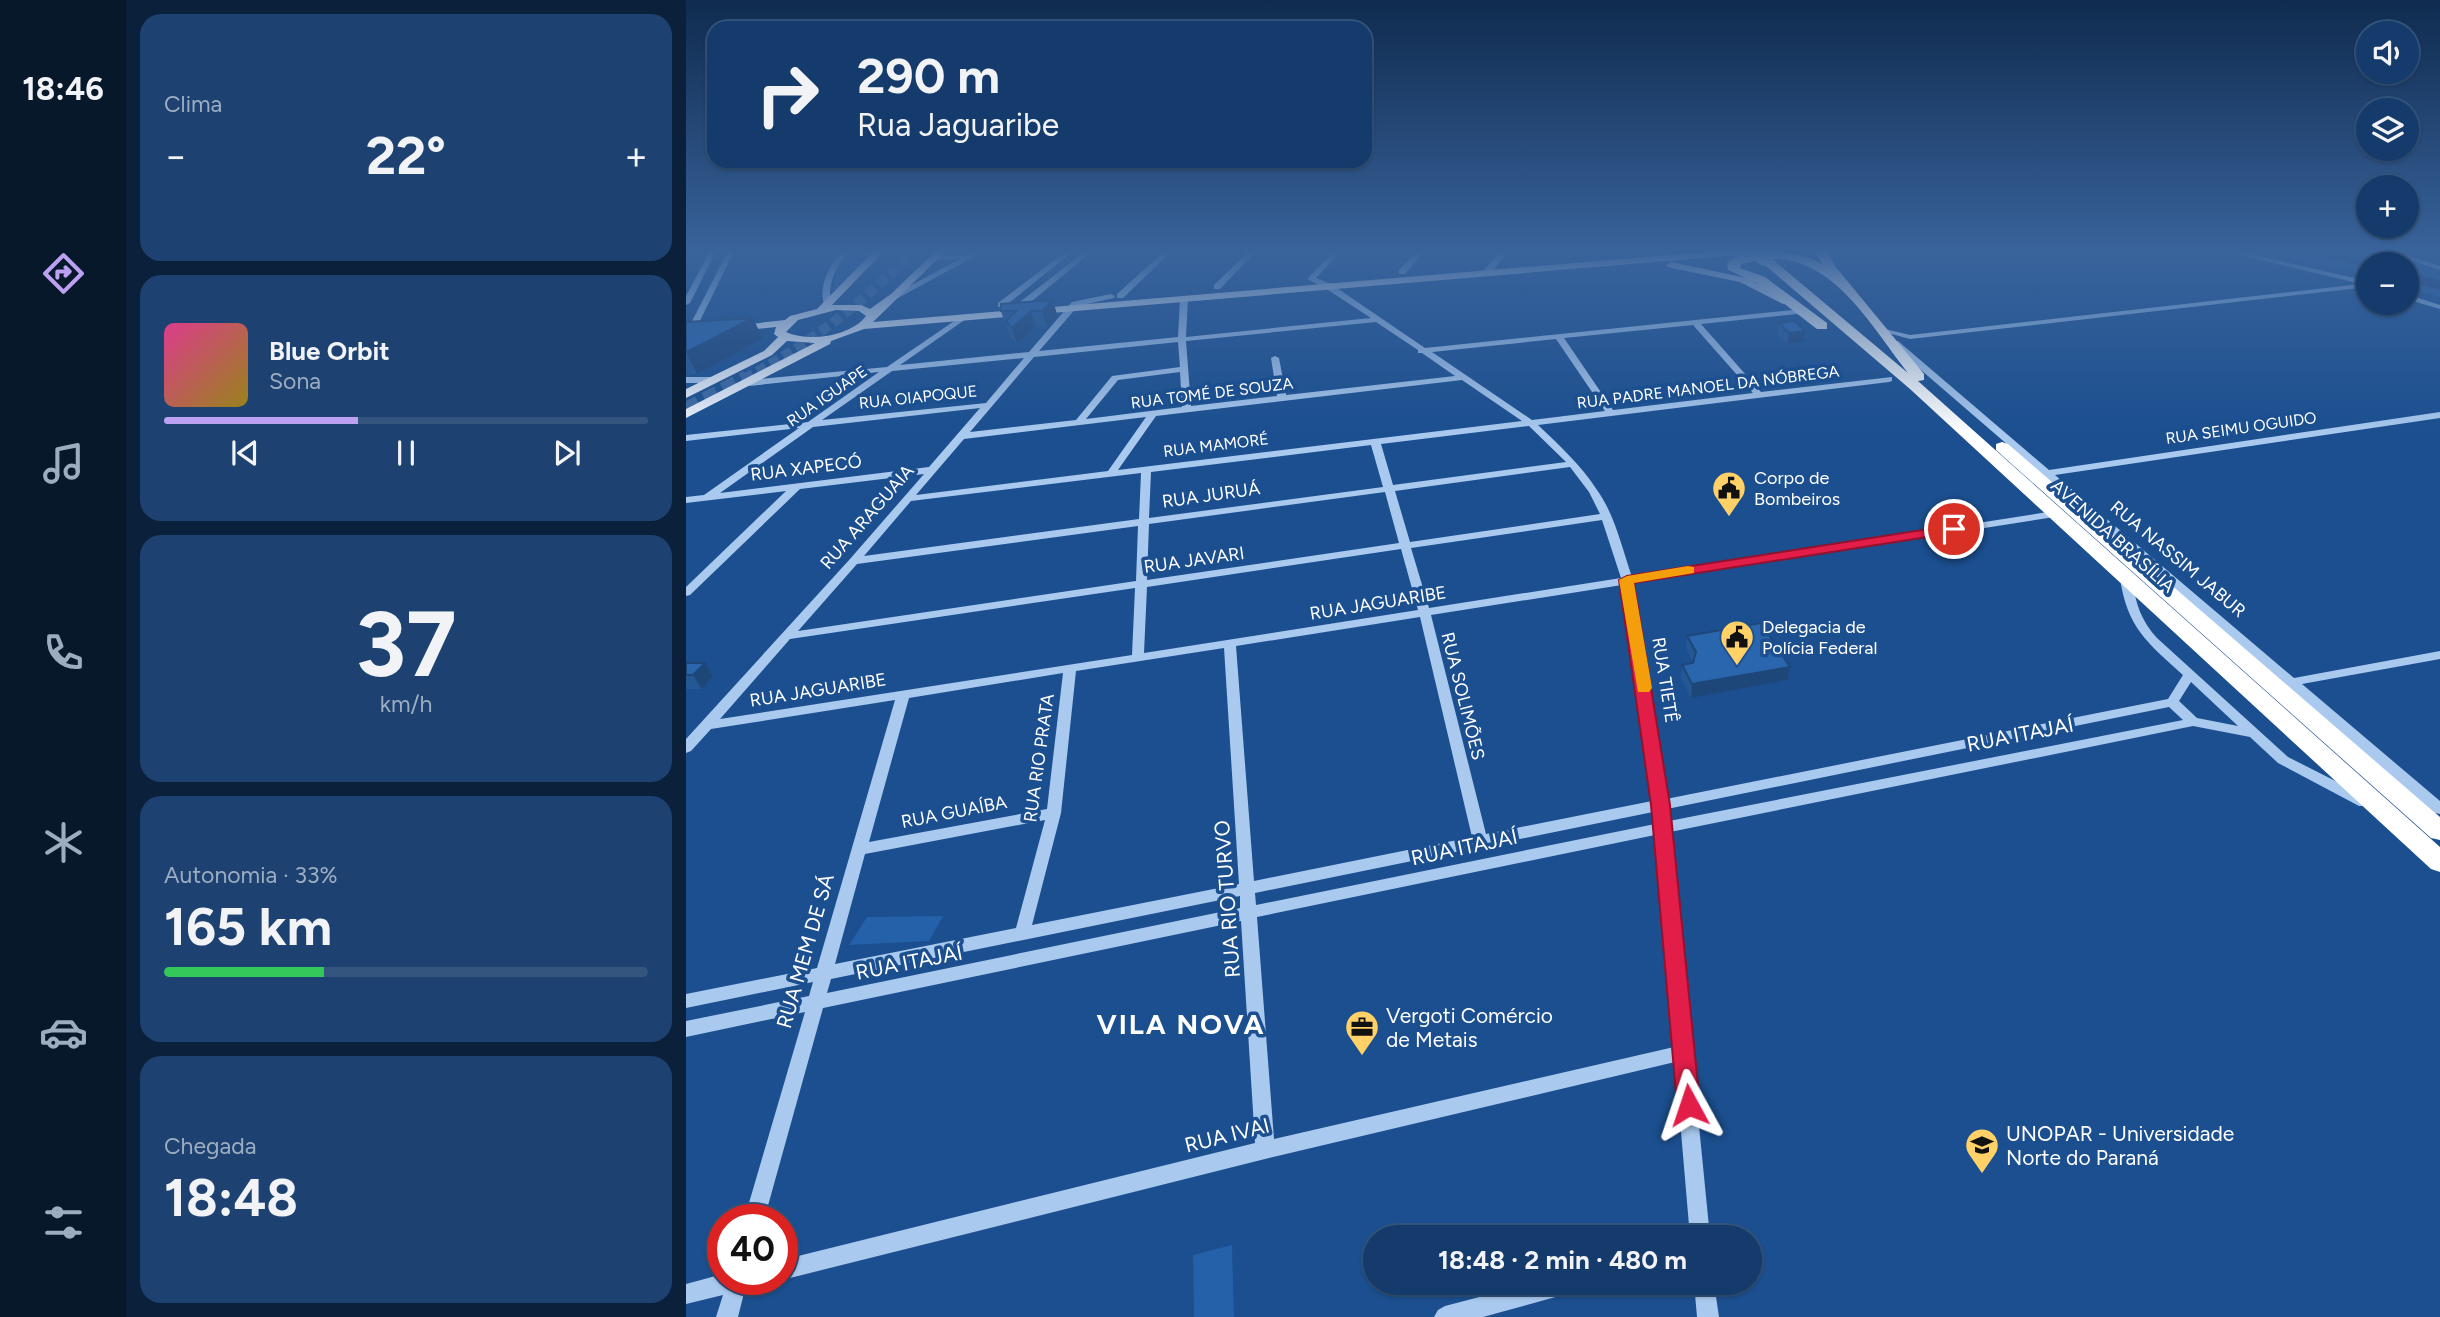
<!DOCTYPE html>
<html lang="pt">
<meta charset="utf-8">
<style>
:root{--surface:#143b6b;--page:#1d4271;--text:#f1f3f6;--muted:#9dadc1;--line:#33557e;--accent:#bca0f2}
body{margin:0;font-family:Figtree,sans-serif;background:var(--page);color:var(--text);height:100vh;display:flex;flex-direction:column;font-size:26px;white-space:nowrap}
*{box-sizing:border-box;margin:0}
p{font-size:23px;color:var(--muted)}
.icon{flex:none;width:38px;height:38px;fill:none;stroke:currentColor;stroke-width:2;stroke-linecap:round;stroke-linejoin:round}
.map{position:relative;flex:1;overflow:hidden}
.drawer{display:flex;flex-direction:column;gap:14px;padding:14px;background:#0b203b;width:560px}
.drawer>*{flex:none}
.top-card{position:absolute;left:21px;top:21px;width:665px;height:147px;border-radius:21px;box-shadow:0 2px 5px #0004,0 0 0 2px var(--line);background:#143b6b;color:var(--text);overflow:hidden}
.tools{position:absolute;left:1670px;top:21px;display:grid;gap:14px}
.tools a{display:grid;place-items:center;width:63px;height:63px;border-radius:50%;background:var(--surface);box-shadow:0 2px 5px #0004,0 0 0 2px var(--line);font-size:35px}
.speed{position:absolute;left:21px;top:1204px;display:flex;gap:14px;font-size:35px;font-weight:700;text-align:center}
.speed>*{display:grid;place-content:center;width:91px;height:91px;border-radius:50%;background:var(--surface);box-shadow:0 2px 5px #0004,0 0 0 2px var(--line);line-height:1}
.speed .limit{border:10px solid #d22;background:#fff;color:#111}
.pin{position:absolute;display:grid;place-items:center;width:60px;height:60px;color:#fff;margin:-30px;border:4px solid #fff;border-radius:50%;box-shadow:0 2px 7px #0007}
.me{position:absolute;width:77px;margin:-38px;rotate:355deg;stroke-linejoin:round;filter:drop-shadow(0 0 5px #0008)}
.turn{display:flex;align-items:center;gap:24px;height:147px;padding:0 35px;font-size:32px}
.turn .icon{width:91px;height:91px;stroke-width:2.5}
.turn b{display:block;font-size:49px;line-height:60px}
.big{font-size:52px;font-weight:700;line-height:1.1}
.drawer .tile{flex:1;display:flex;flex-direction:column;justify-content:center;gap:10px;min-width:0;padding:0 24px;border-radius:21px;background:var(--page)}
.drawer .dial{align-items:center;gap:0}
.dial b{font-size:91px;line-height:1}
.song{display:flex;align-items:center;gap:21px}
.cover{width:84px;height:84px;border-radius:10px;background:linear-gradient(135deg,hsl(330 70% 55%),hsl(50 70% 35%))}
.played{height:7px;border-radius:4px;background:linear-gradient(90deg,var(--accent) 40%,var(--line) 40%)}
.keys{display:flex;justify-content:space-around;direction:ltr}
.heat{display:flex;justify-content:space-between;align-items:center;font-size:38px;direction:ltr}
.charge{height:10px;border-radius:5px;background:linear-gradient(90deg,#34c759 33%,var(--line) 0)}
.trip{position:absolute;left:677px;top:1225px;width:399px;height:70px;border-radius:35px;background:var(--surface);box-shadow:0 2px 5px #0004,0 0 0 2px var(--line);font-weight:700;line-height:70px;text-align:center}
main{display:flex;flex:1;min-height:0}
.dock{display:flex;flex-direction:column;width:126px;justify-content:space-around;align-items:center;background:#08182b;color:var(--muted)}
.dock .icon{width:49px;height:49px}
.dock .selected{color:var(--accent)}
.dock b{font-size:32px;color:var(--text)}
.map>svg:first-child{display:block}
</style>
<main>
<nav class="dock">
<b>18:46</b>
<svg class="icon selected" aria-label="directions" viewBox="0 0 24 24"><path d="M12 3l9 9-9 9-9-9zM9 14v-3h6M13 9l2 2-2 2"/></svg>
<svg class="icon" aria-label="music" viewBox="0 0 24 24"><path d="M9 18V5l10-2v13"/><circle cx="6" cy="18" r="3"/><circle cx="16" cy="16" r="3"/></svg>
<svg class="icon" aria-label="phone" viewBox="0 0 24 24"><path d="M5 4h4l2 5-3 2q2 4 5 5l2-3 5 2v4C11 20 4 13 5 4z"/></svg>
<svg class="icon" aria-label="climate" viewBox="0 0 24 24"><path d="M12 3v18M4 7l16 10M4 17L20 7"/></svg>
<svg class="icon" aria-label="car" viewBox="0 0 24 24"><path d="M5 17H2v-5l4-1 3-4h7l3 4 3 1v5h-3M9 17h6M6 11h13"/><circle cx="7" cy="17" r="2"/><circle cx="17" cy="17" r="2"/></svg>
<svg class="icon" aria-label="filters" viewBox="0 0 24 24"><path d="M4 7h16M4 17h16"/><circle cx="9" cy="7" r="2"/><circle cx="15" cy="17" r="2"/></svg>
</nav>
<section class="drawer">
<div class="tile"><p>Clima</p>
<div class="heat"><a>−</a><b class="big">22°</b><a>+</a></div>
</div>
<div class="tile">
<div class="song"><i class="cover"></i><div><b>Blue Orbit</b><p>Sona</p></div></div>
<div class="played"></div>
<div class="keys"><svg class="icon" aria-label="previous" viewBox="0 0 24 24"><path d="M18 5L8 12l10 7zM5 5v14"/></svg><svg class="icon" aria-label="pause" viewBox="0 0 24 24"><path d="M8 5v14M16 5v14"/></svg><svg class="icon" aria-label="next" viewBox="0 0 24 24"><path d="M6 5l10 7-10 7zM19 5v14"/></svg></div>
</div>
<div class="tile dial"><b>37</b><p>km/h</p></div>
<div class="tile"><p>Autonomia · 33%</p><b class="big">165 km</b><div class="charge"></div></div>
<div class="tile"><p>Chegada</p><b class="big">18:48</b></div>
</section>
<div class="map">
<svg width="1754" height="1317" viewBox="0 0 1754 1317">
<rect width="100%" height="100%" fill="#1b4f8f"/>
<g fill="#2461a8">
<path d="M 163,249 L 192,249 L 147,291 L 154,259 Z"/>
<path d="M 1556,249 L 1684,249 L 1754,270 L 1754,297 L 1720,288 L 1720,264 L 1682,264 L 1682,275 Z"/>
<path d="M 257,916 L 243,941 L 163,945 L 181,917 Z"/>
<path d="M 546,1245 L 548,1317 L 508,1317 L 507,1255 Z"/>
</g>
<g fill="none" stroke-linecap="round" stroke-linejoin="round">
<g fill="#123a6d" fill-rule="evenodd">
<path d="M 1614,249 L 1638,249 L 1689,264 L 1682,264 L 1682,269 Z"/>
<path d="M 1720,271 L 1754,280 L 1754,290 L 1720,281 Z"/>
</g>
<path stroke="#3d69a0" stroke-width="10" stroke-dasharray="10 5" stroke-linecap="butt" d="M 58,379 C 127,342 175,304 230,249"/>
<path stroke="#3d69a0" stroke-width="14" stroke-dasharray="14 7" stroke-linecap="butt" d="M 0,409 L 61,377"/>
<g fill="#a9c9ee" fill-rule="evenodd">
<path d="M 25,249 L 31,249 L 4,303 L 0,305 L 0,296 Z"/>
<path d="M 43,249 L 49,249 L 9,331 L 2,333 L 1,331 Z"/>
<path d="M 157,249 L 164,249 C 152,264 141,281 145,302 L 138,304 C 132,284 145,264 157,249 Z"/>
<path d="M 294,249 L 302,249 L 212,298 L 205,296 L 274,259 L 250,260 L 248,259 L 248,257 L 282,255 Z"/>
<path d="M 383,249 L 390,249 L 318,307 L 312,307 L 312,303 Z"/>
<path d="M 402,249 L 409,249 L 340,306 L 334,306 L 334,302 Z"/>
<path d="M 481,249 L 488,249 L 437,298 L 431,298 L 431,294 Z"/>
<path d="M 565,249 L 572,249 L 534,289 L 528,289 L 528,285 Z"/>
<path d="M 650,249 L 657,249 L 630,278 L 645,284 L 739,348 L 1117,309 L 1120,309 L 1120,313 L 1015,324 L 1075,392 L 1206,377 L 1206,381 L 1203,382 L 852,425 C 873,445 895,465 911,490 C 929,515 936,548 946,577 L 1368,511 L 1373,514 L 1368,517 L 947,583 L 980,799 L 1482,699 L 1497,675 C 1462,643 1441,628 1434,578 L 1440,575 L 1446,578 C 1449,602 1455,621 1471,638 L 1602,757 L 1683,798 L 1685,802 L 1683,806 L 1673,806 L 1592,763 L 1564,737 L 1507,726 L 984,832 L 1024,1237 L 1004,1237 L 989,1062 L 579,1159 L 96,1280 L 94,1279 L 96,1279 L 96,1260 L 569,1143 L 555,921 L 137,1008 L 78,1220 L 58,1220 L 119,1012 L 0,1037 L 0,1021 L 123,996 L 127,982 L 0,1008 L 0,994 L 131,968 L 209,700 L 25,729 L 5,751 L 0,753 L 0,739 L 164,559 L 238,474 L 114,489 L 4,595 L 0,596 L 0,587 L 100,491 L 0,503 L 0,497 L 18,495 L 113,428 L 0,441 L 0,435 L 122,422 L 193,372 L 63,386 L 59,383 L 63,380 L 201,367 L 277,315 L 280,315 L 280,319 L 214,365 L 343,352 L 386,302 L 425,294 L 429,296 L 428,298 L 392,306 L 353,351 L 492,337 L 494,299 L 498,297 L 502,299 L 500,337 L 685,318 L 639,288 L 621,279 ZM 690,322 L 732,350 L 732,353 L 736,353 L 769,376 L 600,395 L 593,358 L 589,356 L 585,358 L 591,396 L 505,406 L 500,341 ZM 1007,325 L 1067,393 L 927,410 L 878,338 ZM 870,339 L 919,411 L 846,420 L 746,352 ZM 492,342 L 494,367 L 426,376 L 390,420 L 284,432 L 348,357 ZM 338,358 L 300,403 L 136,420 L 206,371 ZM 494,372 L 496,407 L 400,419 L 432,380 ZM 776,380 L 836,421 L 432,470 L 470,416 ZM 294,408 L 243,467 L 34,493 L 127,427 ZM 460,417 L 422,471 L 230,495 L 278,439 ZM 843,426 L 880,462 L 707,485 L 695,444 ZM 685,445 L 697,487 L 463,518 L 465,472 ZM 884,467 L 903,492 L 914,514 L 724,542 L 709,491 ZM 455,473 L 453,519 L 178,556 L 225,501 ZM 699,492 L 713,543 L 461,580 L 463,524 ZM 916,520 L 935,578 L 743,608 L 725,548 ZM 452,526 L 450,581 L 112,631 L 171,564 ZM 715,549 L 732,610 L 458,653 L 461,587 ZM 936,585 L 966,801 L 800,834 L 745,615 ZM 449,588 L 446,655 L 34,719 L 104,639 ZM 734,617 L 786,837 L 568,881 L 550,646 ZM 538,648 L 553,884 L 346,925 L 375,813 L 390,671 ZM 377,673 L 361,809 L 183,842 L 223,698 ZM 1505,682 L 1552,726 L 1511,718 L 1493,701 ZM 1483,707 L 1497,720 L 983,821 L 981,809 ZM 967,812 L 969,824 L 570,905 L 569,893 ZM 359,820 L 330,928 L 149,964 L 179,854 ZM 969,835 L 988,1047 L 588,1139 L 571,917 ZM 554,896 L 554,908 L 141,993 L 145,979 Z"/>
<path d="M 733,249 L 740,249 L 719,274 L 713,274 L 713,270 Z"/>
<path d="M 817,249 L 824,249 L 804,274 L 798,274 L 798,270 Z"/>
<path d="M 1529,249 L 1541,249 L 1682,281 L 1682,287 L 1224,339 L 1195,331 L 1199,329 L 1224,335 L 1675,284 Z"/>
<path d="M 1691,249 L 1701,249 L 1754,266 L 1754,270 Z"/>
<path d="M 1720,294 L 1754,305 L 1754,309 L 1720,299 Z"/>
<path d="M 1206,341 L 1212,341 L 1363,470 L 1754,412 L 1754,418 L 1369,475 L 1608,678 L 1754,651 L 1754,659 L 1616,684 L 1754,801 L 1754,814 L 1749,813 L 1206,345 Z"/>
<path d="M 0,377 L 29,377 L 33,380 L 29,383 L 0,383 Z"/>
<path d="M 37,1274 L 37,1279 L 70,1279 L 67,1286 L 59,1289 L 52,1317 L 30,1317 L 37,1295 L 0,1304 L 0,1284 Z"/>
<path d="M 847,1283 L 894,1283 L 891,1290 L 884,1293 L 797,1317 L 748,1317 L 752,1310 L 759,1306 Z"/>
<path d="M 1008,1283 L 1028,1283 L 1033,1317 L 1011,1317 Z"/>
</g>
<g fill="#f0f6ff" fill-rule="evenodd">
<path d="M 190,249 L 200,249 L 146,305 L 175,305 L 184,309 L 205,294 L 252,249 L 262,249 L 187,322 L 1054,249 L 1092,249 L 1087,252 L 178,329 L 145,341 L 144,344 L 0,418 L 0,409 L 129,343 L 101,341 L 86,355 L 0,398 L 0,389 L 78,351 L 92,337 L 88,334 L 90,327 L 50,331 L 44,328 L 46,326 L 99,320 L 104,316 L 131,309 ZM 150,310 L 173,311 L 180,316 C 164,337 122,342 100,332 L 112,320 Z"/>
<path d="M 985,262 L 1061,278 L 1106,302 L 1097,304 L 1054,282 L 981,267 L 980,265 Z"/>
</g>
<g fill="#fff" fill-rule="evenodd">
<path d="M 1128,249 L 1140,249 L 1149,266 L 1238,374 L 1238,380 L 1232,381 L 1754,847 L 1754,872 L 1745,869 L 1224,389 L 1073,260 L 1055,264 L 1054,268 L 1079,277 L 1141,323 L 1141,329 L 1131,329 L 1071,283 L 1042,270 L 1041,263 C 1063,243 1113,251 1136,264 ZM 1086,259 C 1149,258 1187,329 1222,373 Z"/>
<path d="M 1316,442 L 1322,444 L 1754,817 L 1754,840 L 1745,838 L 1310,450 L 1310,444 Z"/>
</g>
<path stroke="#fff" stroke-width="13" d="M 1065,249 L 1078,259"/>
</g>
<g fill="#245895">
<path d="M 367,300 L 371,315 L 361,327 L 350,327 L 331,344 L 325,337 L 321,327 L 320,327 L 315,311 Z"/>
<path d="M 0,322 L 77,339 L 11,374 L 0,375 Z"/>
<path d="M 1093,323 L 1119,331 L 1118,342 L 1101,344 L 1091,334 Z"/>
<path d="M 1001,636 L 1104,667 L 1102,680 L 1005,698 L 995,679 L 996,665 L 1007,663 L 1007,662 L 1000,649 Z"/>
<path d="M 0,663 L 27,676 L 16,689 L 0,689 Z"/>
</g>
<g fill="#1d4779">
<path d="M 0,249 L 17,249 L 7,266 L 0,267 Z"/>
<path d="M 367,300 L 371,315 L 361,327 L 356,311 Z"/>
<path d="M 345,311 L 350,327 L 331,344 L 326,328 Z"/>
<path d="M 67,318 L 77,339 L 11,374 L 0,352 Z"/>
<path d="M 1119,331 L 1118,342 L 1101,344 L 1103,333 Z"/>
<path d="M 19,663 L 27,676 L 16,689 L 7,675 Z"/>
<path d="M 1104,667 L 1102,680 L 1005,698 L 1006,684 Z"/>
</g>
<g fill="#2a66ad" stroke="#1d4779" stroke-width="2">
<path d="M 367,300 L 356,311 L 345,311 L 326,328 L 320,321 L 330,311 L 315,311 L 315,304 Z"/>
<path d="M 67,318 L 0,352 L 0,322 Z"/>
<path d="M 1109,321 L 1119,331 L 1103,333 L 1093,323 Z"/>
<path d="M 1075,623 L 1104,667 L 1006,684 L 996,665 L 1007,663 L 1010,652 L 1001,636 Z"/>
<path d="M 0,663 L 19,663 L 7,675 L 0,675 Z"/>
</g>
<linearGradient id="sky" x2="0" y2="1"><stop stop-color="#0f2b4f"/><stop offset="0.58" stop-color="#39639b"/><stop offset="1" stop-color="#39639b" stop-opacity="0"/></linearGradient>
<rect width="1754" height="433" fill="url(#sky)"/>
<path fill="#e11d48" stroke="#92132f" stroke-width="2" d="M 1268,525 L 1275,529 L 1273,532 L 948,583 L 984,805 L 1014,1105 L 1011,1112 L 1003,1116 L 994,1112 L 991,1105 L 965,805 L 933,580 L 941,576 Z"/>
<path fill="#f59e0b" d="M 1002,566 L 1008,567 L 1008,573 L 948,583 L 966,688 L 963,692 L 952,692 L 933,580 L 941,576 Z"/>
<defs>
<g id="civic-pin" transform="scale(1.75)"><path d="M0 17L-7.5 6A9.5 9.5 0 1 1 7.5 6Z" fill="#ffd166" stroke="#1b4f8f"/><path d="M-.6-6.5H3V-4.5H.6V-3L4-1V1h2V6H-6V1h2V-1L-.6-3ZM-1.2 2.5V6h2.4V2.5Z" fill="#111"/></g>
<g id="office-pin" transform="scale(1.75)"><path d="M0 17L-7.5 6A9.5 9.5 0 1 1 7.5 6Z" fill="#ffd166" stroke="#1b4f8f"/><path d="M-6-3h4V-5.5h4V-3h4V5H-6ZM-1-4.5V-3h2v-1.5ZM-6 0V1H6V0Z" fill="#111"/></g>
<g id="university-pin" transform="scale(1.75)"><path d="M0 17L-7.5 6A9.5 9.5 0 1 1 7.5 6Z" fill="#ffd166" stroke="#1b4f8f"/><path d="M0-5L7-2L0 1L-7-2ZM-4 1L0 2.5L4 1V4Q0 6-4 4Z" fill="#111"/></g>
</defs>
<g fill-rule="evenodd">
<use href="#civic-pin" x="1043" y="488"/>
<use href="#civic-pin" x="1051" y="637"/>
<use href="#office-pin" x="676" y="1027"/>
<use href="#university-pin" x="1296" y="1145"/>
</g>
<g text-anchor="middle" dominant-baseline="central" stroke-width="7" stroke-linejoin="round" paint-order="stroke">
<g font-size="16" fill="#fff" stroke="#1b4f8f">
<text transform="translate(1022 387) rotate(-7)">RUA PADRE MANOEL DA NÓBREGA</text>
<text transform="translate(526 393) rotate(-7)">RUA TOMÉ DE SOUZA</text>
<text transform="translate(141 396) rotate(-35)">RUA IGUAPE</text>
<text transform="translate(232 397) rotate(-6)">RUA OIAPOQUE</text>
<text transform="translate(1555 428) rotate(-8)">RUA SEIMU OGUIDO</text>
<text transform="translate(530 445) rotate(-7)">RUA MAMORÉ</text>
</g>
<g font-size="18" fill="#fff" stroke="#1b4f8f">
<text transform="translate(120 468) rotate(-7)">RUA XAPECÓ</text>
<text transform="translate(525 495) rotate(-8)">RUA JURUÁ</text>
<text transform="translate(181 517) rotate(-49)">RUA ARAGUAIA</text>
<text transform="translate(1427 536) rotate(42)">AVENIDA BRASÍLIA</text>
<text transform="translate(1492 559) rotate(40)">RUA NASSIM JABUR</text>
<text transform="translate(508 560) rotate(-8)">RUA JAVARI</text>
<text transform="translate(692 603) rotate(-9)">RUA JAGUARIBE</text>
<text transform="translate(979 680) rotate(81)">RUA TIETÊ</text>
<text transform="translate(132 690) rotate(-9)">RUA JAGUARIBE</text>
<text transform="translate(777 696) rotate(76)">RUA SOLIMÕES</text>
<text transform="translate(353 758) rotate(-82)">RUA RIO PRATA</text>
<text transform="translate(268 812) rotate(-11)">RUA GUAÍBA</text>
</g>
<g font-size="18" fill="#fff" stroke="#1b4f8f" text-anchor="start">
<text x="1068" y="478">Corpo de<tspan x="1068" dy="21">Bombeiros</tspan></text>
<text x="1076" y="627">Delegacia de<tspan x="1076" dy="21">Polícia Federal</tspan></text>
</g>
<g font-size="21" fill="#fff" stroke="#1b4f8f">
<text transform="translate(1334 734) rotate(-11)">RUA ITAJAÍ</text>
<text transform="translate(778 847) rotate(-12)">RUA ITAJAÍ</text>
<text transform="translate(541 899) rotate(-94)">RUA RIO TURVO</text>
<text transform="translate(119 951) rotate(-74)">RUA MEM DE SÁ</text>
<text transform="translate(223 962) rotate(-11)">RUA ITAJAÍ</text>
<text transform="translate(541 1135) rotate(-14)">RUA IVAI</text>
</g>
<g font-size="21" fill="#fff" stroke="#1b4f8f" text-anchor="start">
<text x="700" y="1015">Vergoti Comércio<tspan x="700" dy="24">de Metais</tspan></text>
<text x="1320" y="1133">UNOPAR - Universidade<tspan x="1320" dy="24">Norte do Paraná</tspan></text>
</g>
<g font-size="28" font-weight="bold" letter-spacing="2" fill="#fff" stroke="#1b4f8f">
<text x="495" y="1024">VILA NOVA</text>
</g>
</g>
</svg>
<div class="tools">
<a><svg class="icon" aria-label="sound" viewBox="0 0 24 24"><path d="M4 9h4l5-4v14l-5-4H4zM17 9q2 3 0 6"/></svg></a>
<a><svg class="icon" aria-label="layers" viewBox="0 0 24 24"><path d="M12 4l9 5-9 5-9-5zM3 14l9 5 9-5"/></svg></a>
<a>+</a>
<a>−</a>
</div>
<div class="speed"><div class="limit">40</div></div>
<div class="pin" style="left:1268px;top:529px;background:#d93025"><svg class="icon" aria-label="arrive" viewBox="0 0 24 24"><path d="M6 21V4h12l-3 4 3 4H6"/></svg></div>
<svg class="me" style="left:1003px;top:1105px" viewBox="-20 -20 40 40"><path d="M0-17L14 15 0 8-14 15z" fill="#e11d48" stroke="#fff" stroke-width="4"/></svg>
<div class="trip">18:48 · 2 min · 480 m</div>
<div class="top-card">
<div class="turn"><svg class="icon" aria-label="right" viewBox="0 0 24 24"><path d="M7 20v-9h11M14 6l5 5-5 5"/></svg><div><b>290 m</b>Rua Jaguaribe</div></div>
</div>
</div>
</main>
